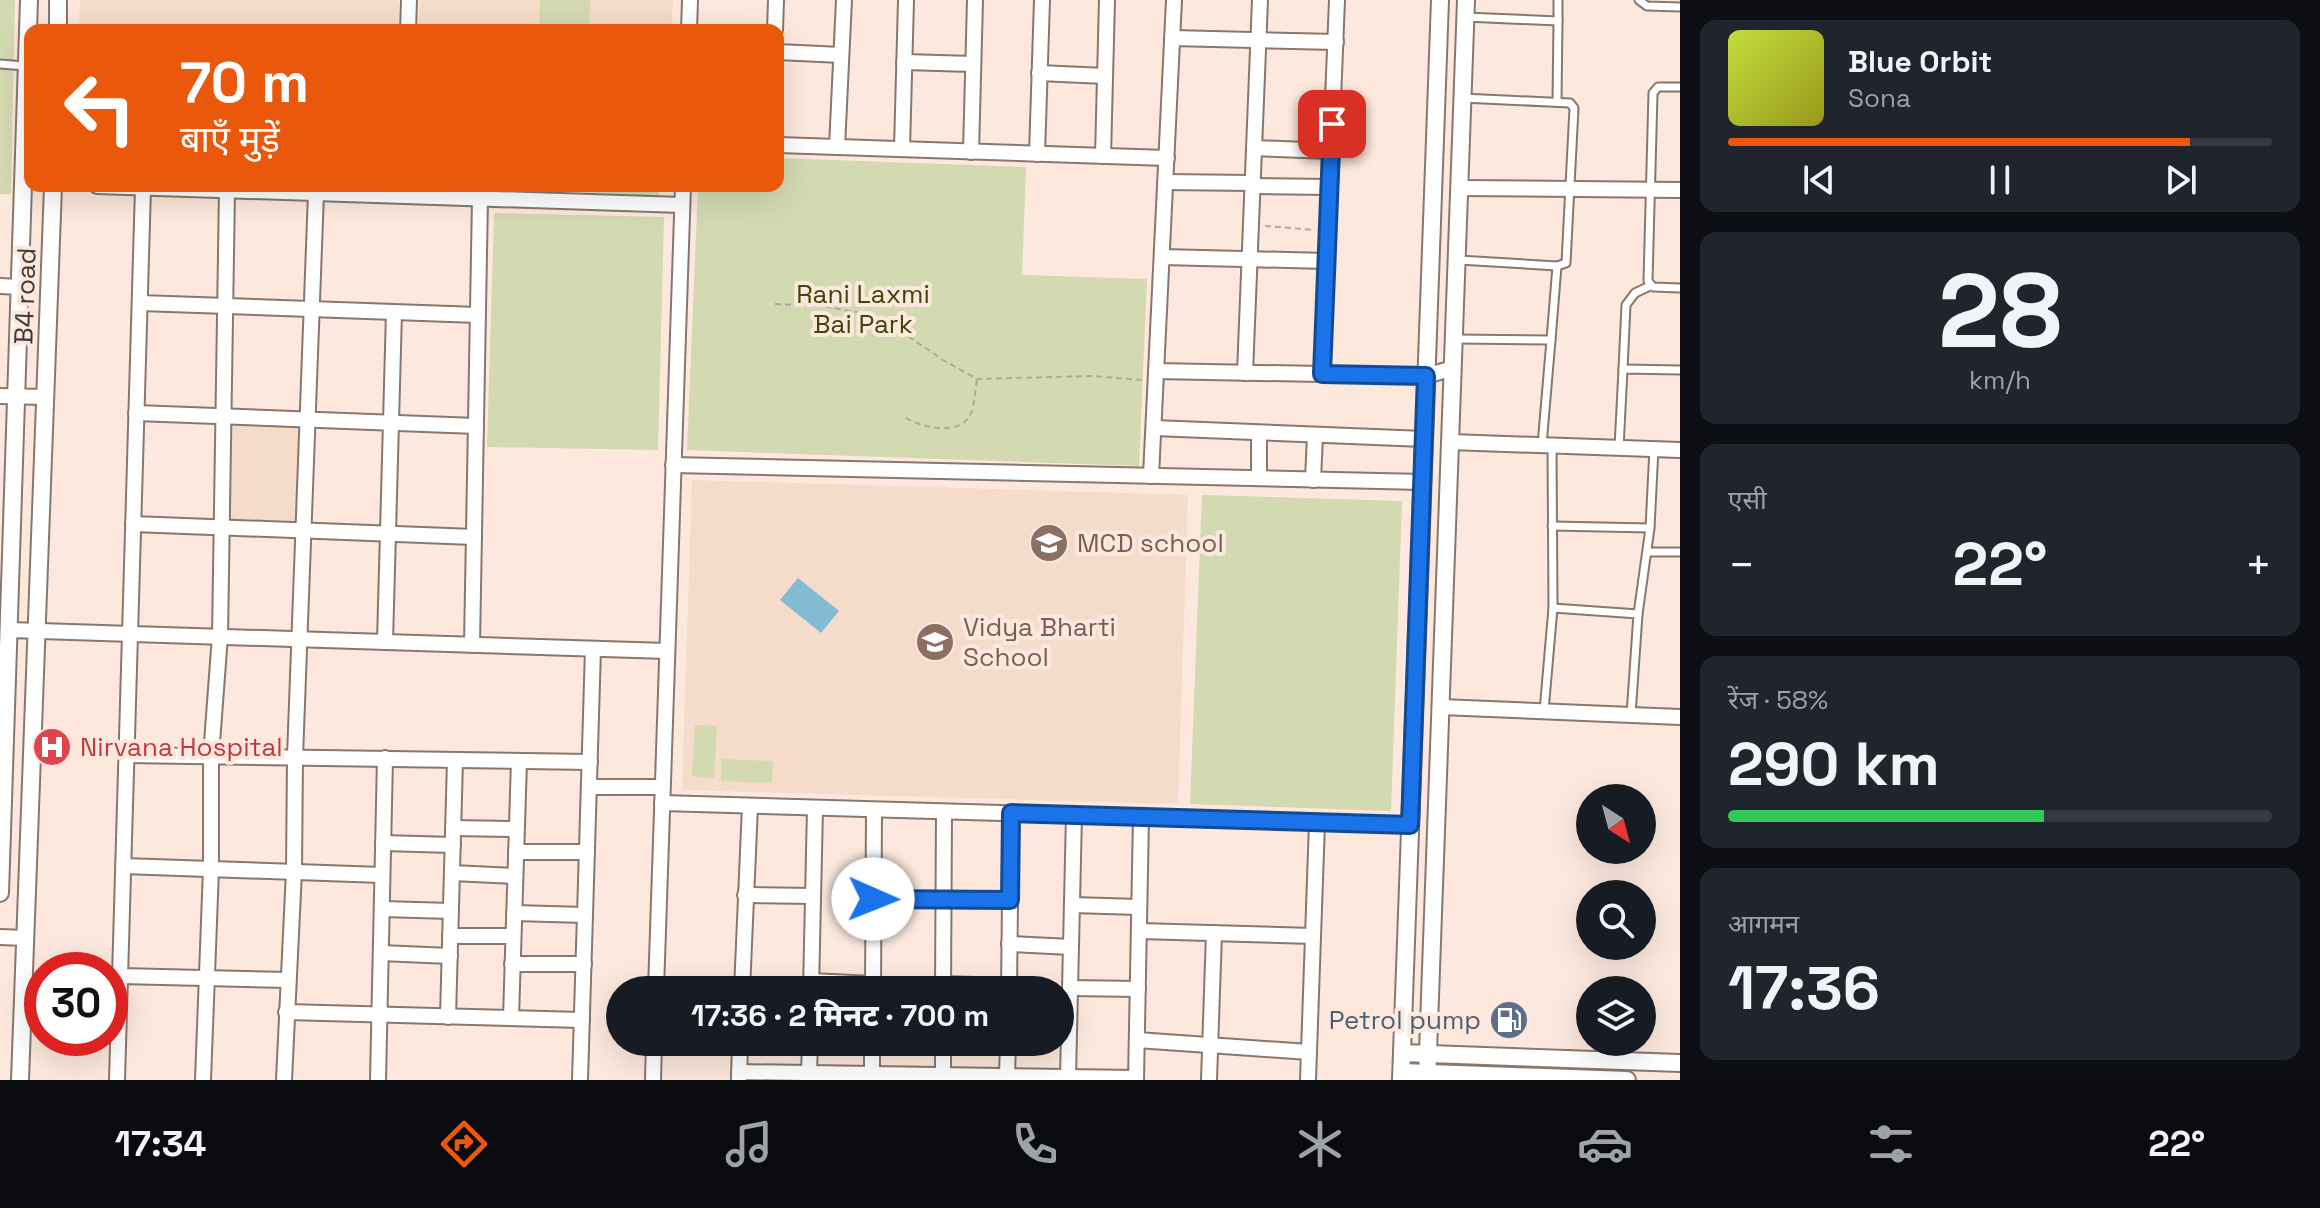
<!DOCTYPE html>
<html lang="hi">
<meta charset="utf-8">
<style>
:root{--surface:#171b24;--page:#20242c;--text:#f1f3f6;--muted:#9ea1a6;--line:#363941;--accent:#ea580c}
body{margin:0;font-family:"Space Grotesk","Noto Sans Devanagari",sans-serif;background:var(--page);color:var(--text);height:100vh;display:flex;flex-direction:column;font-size:30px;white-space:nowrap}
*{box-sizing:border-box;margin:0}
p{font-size:26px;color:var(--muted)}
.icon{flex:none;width:44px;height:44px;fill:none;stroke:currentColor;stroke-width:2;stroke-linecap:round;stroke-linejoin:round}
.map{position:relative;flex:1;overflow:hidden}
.drawer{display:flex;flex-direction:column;gap:20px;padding:20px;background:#0d0f14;width:640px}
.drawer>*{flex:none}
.guide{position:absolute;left:24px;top:24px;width:760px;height:168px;border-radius:16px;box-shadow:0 8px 32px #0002;background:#ea580c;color:#fff;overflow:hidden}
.needle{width:52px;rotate:144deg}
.fabs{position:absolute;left:1576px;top:784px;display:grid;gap:16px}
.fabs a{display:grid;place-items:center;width:80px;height:80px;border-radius:50%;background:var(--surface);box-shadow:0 8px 32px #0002;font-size:40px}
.speed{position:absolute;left:24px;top:952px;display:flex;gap:16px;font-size:40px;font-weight:700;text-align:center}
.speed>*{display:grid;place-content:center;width:104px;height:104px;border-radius:50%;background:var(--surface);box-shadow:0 8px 32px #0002;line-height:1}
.speed .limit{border:12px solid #d22;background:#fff;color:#111}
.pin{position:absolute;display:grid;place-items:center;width:68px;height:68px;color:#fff;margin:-34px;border-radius:16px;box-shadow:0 4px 12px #0006}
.me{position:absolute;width:88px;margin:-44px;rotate:91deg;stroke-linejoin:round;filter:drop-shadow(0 0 6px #0008)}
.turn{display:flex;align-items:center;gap:28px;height:168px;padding:0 24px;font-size:36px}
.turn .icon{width:104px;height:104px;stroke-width:2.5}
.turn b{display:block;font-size:56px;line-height:68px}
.big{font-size:60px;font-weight:800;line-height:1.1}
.drawer .card{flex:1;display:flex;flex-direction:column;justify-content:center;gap:12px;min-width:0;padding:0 28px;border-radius:16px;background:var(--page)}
.drawer .dial{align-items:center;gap:0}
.dial b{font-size:104px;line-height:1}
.song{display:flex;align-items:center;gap:24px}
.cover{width:96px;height:96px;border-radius:12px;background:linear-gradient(135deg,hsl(70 70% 55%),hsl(60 70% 35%))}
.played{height:8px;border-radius:4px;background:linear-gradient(90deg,var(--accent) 85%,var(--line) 85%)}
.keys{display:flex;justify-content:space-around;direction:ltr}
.heat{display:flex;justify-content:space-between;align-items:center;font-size:44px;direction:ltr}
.charge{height:12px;border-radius:6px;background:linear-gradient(90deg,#34c759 58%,var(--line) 0)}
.trip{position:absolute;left:606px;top:976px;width:468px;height:80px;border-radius:40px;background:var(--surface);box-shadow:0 8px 32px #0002;font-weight:800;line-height:80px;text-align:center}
.menu{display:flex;height:128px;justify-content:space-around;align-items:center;background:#090b0e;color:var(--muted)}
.menu .icon{width:56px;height:56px}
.menu .active{color:var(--accent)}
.menu b{font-size:36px;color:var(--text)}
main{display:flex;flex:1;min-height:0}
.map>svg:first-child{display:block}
</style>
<main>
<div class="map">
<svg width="1680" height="1080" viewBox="0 0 1680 1080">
<rect width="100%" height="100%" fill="#fce8dc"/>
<g fill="#f5dbca">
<path d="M 80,0 L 399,0 L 398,30 L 79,30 Z"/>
<path d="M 420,0 L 673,0 L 671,30 L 418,30 Z"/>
<path d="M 229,423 L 300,425 L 297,521 L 226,519 Z"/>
<path d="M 692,480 L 1188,495 L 1178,804 L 682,790 Z"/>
</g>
<g fill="#d3d9b1">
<path d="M 0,0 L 15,0 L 11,194 L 0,194 Z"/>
<path d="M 540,0 L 590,0 L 589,30 L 539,30 Z"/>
<path d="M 778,158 L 1026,167 L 1022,275 L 1147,279 L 1139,466 L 687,450 L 698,186 L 778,186 Z"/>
<path d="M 454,186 L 659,186 L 659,196 Z"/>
<path d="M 494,213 L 664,217 L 658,450 L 487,447 Z"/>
<path d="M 1202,495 L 1402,501 L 1391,811 L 1190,804 Z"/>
<path d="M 695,725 L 717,726 L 714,778 L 692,776 Z"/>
<path d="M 721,759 L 773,761 L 772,783 L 721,781 Z"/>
</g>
<path fill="#84bad2" d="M 798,578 L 839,611 L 821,633 L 780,600 Z"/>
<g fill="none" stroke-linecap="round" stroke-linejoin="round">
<g stroke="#89776c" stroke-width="11">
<g id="service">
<path d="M 1639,0 L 1647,6 L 1680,7"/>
<path d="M 1465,17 L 1558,21 L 1558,0"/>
<path d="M 0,64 L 25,66"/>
<path d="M 1680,87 L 1658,87 L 1653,93 L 1648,281 L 1653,287 L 1680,288"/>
<path d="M 1557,102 L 1558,21"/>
<path d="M 1459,260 L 1557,266 L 1566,263 L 1574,108 L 1570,103 L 1462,98"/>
<path d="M 1456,339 L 1551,340 L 1542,445"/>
<path d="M 1551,340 L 1557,266"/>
<path d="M 1623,369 L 1626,305 L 1635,293 L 1650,286"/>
<path d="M 1619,448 L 1623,369 L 1680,370"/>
<path d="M 1552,526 L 1650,528 L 1654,448"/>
<path d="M 1649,552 L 1680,552"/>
<path d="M 1553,608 L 1638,614 L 1631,715"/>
<path d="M 1638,614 L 1650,528"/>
<path d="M 1544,711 L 1553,608 L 1552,446"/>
</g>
</g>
<g stroke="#89776c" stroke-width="18">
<g id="minor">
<path d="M 408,30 L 409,0"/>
<path d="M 689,30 L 690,0"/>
<path d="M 775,30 L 776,0"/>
<path d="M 1172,38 L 1336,42"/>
<path d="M 778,52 L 841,55"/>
<path d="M 904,62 L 973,64"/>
<path d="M 1039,73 L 1105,76"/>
<path d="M 778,145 L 1167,158"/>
<path d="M 837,147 L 844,0"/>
<path d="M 1254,148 L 1331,151"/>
<path d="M 902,149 L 906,0"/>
<path d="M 971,152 L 975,0"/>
<path d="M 1037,154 L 1042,0"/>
<path d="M 1103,156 L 1107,0"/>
<path d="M 1165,182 L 1252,183"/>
<path d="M 97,186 L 682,205"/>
<path d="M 1252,186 L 1330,187"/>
<path d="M 1459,188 L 1680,190"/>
<path d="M 1162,257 L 1327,261"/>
<path d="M 0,286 L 20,287"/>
<path d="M 140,303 L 478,315"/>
<path d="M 1156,371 L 1426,376 L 1453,368"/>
<path d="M 1245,373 L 1260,0"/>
<path d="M 1322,374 L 1337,0"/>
<path d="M 0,396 L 45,397"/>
<path d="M 136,413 L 476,426"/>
<path d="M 1154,428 L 1424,439"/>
<path d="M 1450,442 L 1680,450"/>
<path d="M 673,465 L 1423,482"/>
<path d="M 1151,476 L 1174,0"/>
<path d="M 1259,478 L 1259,433"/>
<path d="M 1313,480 L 1315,435"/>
<path d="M 133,524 L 474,537"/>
<path d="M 9,630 L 667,651"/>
<path d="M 385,642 L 394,312"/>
<path d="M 472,645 L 480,198"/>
<path d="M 1441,707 L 1680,717"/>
<path d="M 126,755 L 590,762"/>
<path d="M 590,787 L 662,787"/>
<path d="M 662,803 L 1410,825"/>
<path d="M 453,828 L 516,829"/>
<path d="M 383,843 L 453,845"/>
<path d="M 516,852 L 587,852"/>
<path d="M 123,866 L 382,875"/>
<path d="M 452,873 L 515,876"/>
<path d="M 745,895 L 813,896"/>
<path d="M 873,899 L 1010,900"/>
<path d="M 1072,905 L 1139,907"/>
<path d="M 382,909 L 451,911"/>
<path d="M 514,913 L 585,915"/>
<path d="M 1139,931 L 1313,936"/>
<path d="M 450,936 L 513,936"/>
<path d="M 0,937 L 25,938"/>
<path d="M 1009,944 L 1071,947"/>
<path d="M 381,953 L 450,956"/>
<path d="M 512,964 L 584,964"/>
<path d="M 120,976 L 287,980"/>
<path d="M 811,981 L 873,984"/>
<path d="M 943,984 L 1009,986"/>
<path d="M 1070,988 L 1138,989"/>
<path d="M 656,990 L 683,186"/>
<path d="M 742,990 L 750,806"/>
<path d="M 811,990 L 815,808"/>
<path d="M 873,990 L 874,810"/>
<path d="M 943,990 L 944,812"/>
<path d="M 1009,990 L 1011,813"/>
<path d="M 286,1012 L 582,1020"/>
<path d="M 448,1017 L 455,760"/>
<path d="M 511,1018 L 519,761"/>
<path d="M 1137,1040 L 1309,1052"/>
<path d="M 739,1072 L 1136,1078"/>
<path d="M 809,1073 L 810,1042"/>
<path d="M 872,1074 L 872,1042"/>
<path d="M 943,1075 L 943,1042"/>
<path d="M 1007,1076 L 1008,1042"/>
<path d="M 1068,1077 L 1074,815"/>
<path d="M 117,1080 L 143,188"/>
<path d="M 203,1080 L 211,869 L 211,756 L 220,636 L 227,190"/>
<path d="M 284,1080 L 294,871 L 295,757 L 316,193"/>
<path d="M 378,1080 L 385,758"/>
<path d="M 580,1080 L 593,649"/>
<path d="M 653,1080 L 654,1042"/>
<path d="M 739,1080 L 740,1042"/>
<path d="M 1136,1080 L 1141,817"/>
<path d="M 1209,1080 L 1214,933"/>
<path d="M 1308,1080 L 1317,822"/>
</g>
</g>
<g stroke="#89776c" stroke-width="20">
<g id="tertiary">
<path d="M 58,30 L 58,0"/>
<path d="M 0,893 L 29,0"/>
<path d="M 1402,1053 L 1680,1063"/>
<path d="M 1402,1072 L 1627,1080"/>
<path d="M 20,1080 L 53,186"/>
<path d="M 1401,1080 L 1440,0"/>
<path d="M 1427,1080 L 1466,0"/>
</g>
</g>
<g stroke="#b6a79d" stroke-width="2" stroke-dasharray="6 4" stroke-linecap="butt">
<path d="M 1265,226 L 1315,230"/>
<path d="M 775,304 L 823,306 L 871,315 L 905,334 L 943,360 L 977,379 L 1092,376 L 1142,380"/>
<path d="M 906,418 C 923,428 961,437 971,413 C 975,404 975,390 977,380"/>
</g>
<use href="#service" stroke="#fff" stroke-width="7"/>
<use href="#minor" stroke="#fff" stroke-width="14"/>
<use href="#tertiary" stroke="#fff" stroke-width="16"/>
</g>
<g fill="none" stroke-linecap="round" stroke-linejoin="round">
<g stroke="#114b97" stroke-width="20">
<path id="route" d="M 873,899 L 1010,900 L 1011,813 L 1410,825 L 1426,376 L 1322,374 L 1332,124"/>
</g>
<use href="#route" stroke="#1a73e8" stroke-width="14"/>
</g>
<defs>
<g id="school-disc" transform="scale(2)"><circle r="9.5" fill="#8d6e63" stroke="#fce8dc"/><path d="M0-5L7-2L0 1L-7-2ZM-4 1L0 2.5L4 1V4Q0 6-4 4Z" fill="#fff"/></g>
<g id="hospital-disc" transform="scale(2)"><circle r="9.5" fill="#e0444e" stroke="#fce8dc"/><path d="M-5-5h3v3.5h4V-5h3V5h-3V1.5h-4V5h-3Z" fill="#fff"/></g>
<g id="fuel-disc" transform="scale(2)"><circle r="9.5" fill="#5c6f8a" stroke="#fce8dc"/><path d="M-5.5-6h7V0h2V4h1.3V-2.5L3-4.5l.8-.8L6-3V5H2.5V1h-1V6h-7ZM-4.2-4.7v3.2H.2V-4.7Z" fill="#fff"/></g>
</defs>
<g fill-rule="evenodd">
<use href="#school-disc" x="1049" y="543"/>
<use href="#school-disc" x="935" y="642"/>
<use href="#hospital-disc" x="52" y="747"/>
<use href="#fuel-disc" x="1509" y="1020"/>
</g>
<g text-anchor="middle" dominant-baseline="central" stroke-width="8" stroke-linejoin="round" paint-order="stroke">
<g font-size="26" fill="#3f4409" stroke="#fce8dc">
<text x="863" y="294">Rani Laxmi<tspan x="863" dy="30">Bai Park</tspan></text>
</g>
<g font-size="26" fill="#413934" stroke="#fce8dc">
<text transform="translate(25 296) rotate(-88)">B4 road</text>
</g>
<g font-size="26" fill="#785e54" stroke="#fce8dc" text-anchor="start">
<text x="1077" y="543">MCD school</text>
<text x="963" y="627">Vidya Bharti<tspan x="963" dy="30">School</tspan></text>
</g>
<g font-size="26" fill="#be3a42" stroke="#fce8dc" text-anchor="start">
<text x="80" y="747">Nirvana Hospital</text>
</g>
<g font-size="26" fill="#4e5e75" stroke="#fce8dc" text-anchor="end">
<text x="1481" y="1020">Petrol pump</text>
</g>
</g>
</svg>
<div class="fabs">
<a><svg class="needle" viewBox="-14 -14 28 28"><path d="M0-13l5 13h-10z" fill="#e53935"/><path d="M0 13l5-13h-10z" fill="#9ea1a6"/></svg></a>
<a><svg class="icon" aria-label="search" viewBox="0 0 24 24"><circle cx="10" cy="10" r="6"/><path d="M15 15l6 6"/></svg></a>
<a><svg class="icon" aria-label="layers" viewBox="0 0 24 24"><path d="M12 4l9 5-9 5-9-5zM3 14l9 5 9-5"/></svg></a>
</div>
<div class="speed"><div class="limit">30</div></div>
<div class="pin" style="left:1332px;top:124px;background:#d93025"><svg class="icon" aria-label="arrive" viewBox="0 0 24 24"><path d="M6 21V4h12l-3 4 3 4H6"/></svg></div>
<svg class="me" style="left:873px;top:899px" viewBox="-20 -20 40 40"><circle r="19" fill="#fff"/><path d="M0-13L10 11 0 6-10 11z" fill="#1a73e8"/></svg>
<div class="trip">17:36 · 2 मिनट · 700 m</div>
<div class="guide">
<div class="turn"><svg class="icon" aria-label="left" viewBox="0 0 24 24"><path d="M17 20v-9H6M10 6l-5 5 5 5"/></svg><div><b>70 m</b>बाएँ मुड़ें</div></div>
</div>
</div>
<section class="drawer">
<div class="card">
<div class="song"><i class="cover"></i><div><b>Blue Orbit</b><p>Sona</p></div></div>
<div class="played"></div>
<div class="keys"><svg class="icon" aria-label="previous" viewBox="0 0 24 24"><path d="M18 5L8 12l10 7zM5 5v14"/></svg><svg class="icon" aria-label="pause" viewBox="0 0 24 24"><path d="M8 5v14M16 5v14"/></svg><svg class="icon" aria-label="next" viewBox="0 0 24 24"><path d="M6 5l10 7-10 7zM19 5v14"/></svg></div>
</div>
<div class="card dial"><b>28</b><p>km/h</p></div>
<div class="card"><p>एसी</p>
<div class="heat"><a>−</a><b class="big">22°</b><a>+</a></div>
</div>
<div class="card"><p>रेंज · 58%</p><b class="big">290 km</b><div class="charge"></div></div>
<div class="card"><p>आगमन</p><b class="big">17:36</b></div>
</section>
</main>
<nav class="menu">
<b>17:34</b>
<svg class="icon active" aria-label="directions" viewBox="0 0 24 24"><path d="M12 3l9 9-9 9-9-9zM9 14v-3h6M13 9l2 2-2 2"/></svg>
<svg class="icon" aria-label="music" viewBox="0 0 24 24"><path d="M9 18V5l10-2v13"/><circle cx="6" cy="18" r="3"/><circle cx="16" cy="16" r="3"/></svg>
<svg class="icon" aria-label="phone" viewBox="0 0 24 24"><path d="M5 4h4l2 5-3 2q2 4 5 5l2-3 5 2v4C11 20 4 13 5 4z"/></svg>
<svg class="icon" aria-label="climate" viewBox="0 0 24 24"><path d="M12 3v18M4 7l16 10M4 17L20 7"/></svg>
<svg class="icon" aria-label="car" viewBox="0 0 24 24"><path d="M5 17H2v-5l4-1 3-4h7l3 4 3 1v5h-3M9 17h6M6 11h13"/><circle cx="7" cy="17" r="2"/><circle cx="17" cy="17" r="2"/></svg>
<svg class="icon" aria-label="filters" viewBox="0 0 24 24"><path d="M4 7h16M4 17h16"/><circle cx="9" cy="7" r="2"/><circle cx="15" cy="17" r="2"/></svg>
<b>22°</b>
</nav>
